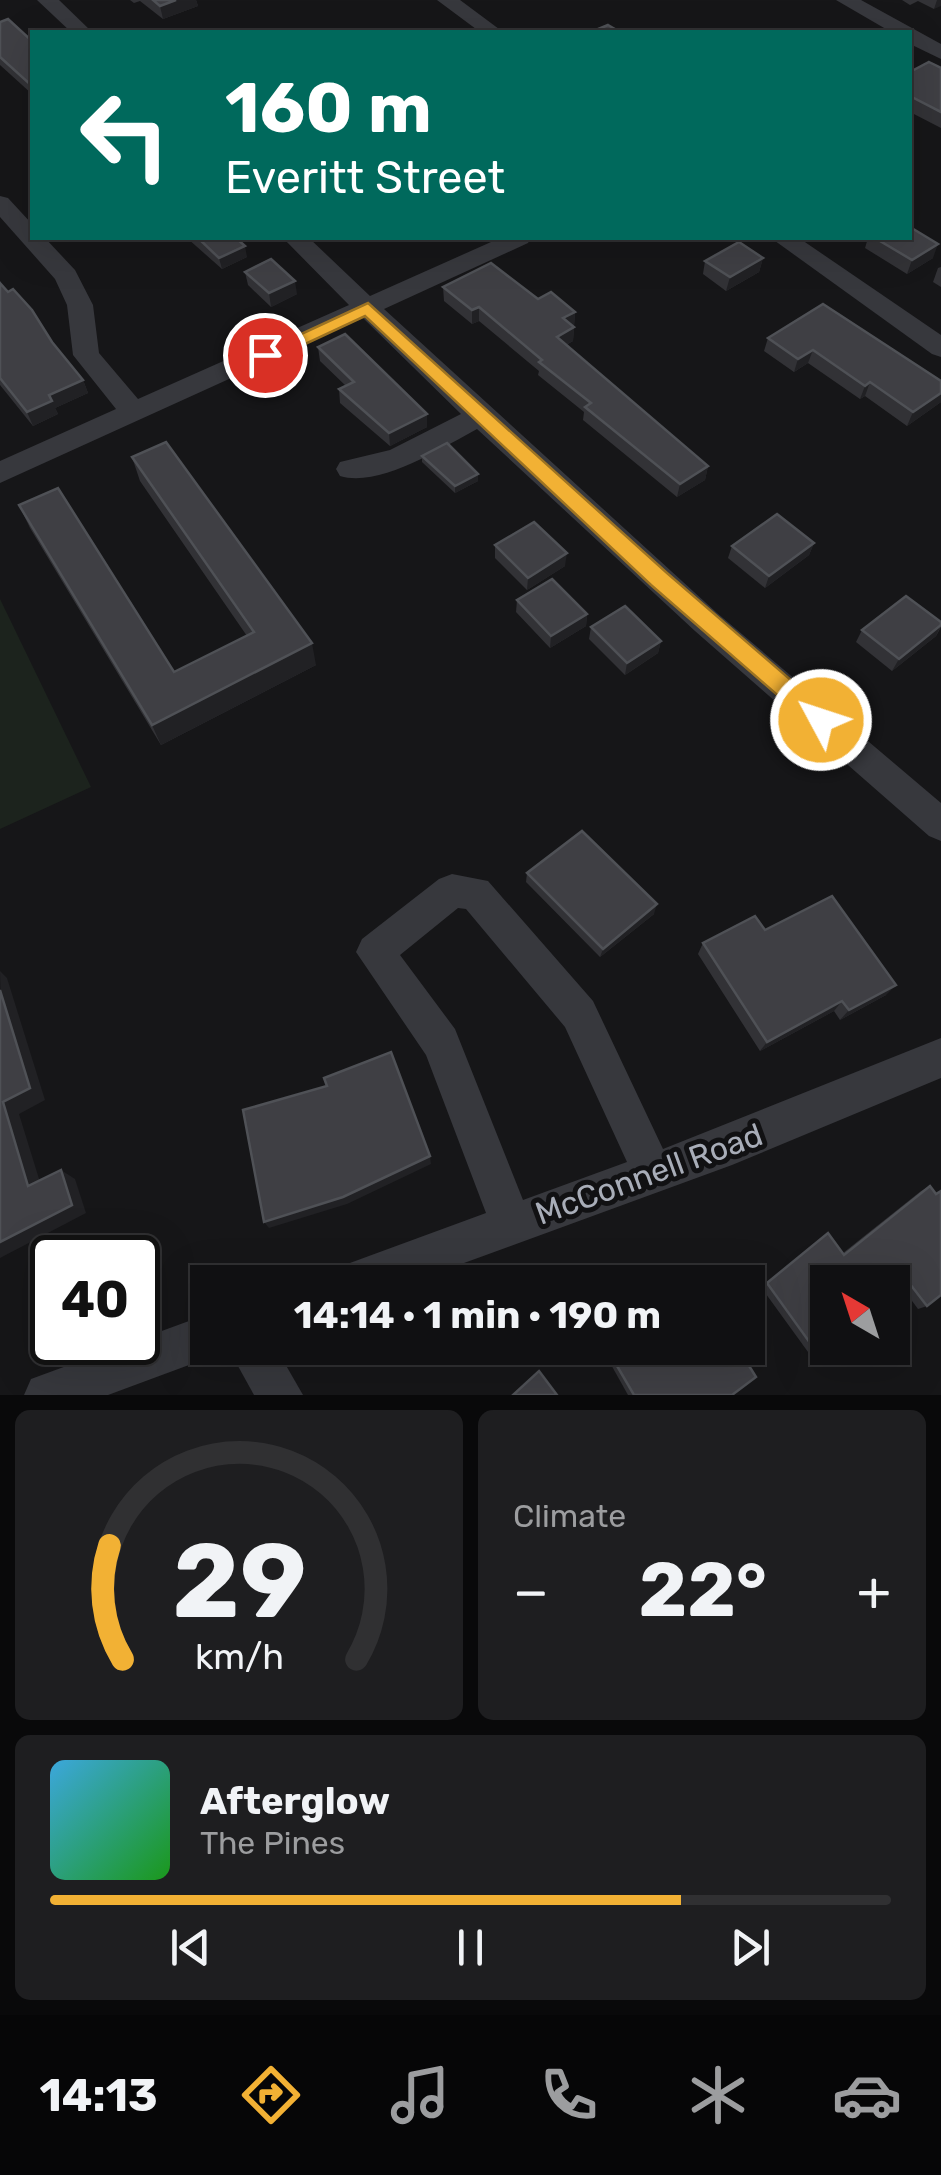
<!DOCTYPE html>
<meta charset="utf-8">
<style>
:root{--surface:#101012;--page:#1e1e20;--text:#f1f3f6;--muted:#9c9d9f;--line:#303032;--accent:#f2b134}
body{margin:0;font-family:Rubik,sans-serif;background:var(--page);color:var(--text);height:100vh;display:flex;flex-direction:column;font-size:38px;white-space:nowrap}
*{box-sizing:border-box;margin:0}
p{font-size:32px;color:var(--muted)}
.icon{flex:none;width:55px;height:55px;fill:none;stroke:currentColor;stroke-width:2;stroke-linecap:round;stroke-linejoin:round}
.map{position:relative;height:1395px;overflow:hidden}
.panel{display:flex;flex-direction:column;gap:15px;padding:15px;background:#09090a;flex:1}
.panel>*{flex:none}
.top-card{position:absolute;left:30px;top:30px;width:882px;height:210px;border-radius:0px;box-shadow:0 10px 40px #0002,0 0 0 2px var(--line);background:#00695c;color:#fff;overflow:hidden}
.needle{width:65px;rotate:321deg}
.tools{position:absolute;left:810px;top:1265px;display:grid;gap:20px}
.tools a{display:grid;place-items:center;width:100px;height:100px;border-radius:0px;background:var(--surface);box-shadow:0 10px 40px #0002,0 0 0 2px var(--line);font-size:50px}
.speed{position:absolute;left:30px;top:1235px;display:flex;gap:20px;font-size:50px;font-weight:700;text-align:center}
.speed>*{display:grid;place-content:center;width:130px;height:130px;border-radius:50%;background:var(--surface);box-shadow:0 10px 40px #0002,0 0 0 2px var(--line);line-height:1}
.speed .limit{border:5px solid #111;border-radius:15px;background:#fff;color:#111}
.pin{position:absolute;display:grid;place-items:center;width:85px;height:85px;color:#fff;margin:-42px;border:5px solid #fff;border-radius:50%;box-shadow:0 2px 10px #0007}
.me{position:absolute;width:110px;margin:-55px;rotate:310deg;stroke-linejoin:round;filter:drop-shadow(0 0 8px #0008)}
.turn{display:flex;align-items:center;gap:35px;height:210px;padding:0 30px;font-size:45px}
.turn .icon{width:130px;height:130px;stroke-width:2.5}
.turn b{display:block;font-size:70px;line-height:85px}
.big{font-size:75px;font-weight:700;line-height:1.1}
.panel .card{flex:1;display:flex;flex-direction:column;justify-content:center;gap:15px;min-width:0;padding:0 35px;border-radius:15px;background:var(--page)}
.panel .dial{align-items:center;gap:0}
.dial svg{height:260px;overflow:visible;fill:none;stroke:var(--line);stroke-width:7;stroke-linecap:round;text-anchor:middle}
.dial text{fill:var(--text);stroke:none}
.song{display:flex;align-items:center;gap:30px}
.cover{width:120px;height:120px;border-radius:15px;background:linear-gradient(135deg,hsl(200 70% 55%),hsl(120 70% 35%))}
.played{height:10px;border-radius:5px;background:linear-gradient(90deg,var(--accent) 75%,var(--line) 75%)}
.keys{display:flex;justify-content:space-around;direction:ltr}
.heat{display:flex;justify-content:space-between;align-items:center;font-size:55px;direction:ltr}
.panel .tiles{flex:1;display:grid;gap:15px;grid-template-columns:1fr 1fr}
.card:last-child{grid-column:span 2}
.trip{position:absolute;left:190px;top:1265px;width:575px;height:100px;border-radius:0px;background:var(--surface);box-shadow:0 10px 40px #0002,0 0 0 2px var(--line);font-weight:700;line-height:100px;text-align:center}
.tab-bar{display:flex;height:160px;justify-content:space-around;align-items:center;background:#060607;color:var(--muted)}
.tab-bar .icon{width:70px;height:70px}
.tab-bar .selected{color:var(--accent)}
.tab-bar b{font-size:45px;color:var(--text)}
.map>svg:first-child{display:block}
</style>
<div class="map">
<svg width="941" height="1395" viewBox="0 0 941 1395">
<rect width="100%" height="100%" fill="#161618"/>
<path fill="#1c231d" d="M 0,599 L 91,787 L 0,829 Z"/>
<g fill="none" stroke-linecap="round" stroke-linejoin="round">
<g fill="#37383d" fill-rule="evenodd">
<path d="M 37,0 L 59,0 L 92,32 L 71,32 Z"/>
<path d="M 437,0 L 460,0 L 503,32 L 480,32 Z"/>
<path d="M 836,0 L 861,0 L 941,44 L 941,59 L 910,44 L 910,32 L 891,32 Z"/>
<path d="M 0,196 L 8,198 L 32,224 L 32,238 L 45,238 L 75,270 L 93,305 L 99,353 L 138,399 L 349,305 L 283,238 L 309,238 L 370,296 L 500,238 L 531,238 L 528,243 L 384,309 L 717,613 L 941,803 L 941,841 L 929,836 L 695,631 L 477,429 C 443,447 380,488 340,476 L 336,469 L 340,462 L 390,450 L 461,414 L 363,318 L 0,483 L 0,461 L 116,409 L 73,355 L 67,305 L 55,279 L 0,217 Z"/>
<path d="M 771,238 L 799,238 L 941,335 L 941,357 L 932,354 Z"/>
<path d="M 452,874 L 488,881 L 593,1001 L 663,1149 L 941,1038 L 941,1078 L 732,1165 L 412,1282 L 333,1282 L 339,1267 L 486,1213 L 426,1055 L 356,952 L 362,939 L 439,879 ZM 458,908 L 466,909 L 565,1027 L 627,1162 L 523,1200 L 455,1029 L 400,955 Z"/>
<path d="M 208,1314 L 208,1348 L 225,1348 L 224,1352 L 108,1395 L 24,1395 L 31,1379 Z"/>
<path d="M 228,1348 L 276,1348 L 303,1395 L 254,1395 Z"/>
</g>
</g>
<g fill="#323236">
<path d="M 130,0 L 196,0 L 198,6 L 163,19 L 140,1 L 134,3 Z"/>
<path d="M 902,0 L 941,0 L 934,9 L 918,1 L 910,5 Z"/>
<path d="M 0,22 L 32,41 L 32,94 L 0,65 Z"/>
<path d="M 941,68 L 941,128 L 910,112 L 910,72 Z"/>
<path d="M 187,238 L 236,238 L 247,257 L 222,269 Z"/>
<path d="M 868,238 L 910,238 L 933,258 L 907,274 L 865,248 Z"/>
<path d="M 763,258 L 759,272 L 726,291 L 703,274 L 705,261 Z"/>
<path d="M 941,267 L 941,287 L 933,282 L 938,268 Z"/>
<path d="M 245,272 L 297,294 L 271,307 L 248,285 Z"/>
<path d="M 0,283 L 83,380 L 88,393 L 55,408 L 58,414 L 33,426 L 0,385 Z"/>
<path d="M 443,287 L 538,299 L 575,312 L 573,341 L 566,345 L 708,466 L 705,480 L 677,497 L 583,420 L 584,412 L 538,375 L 539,371 L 479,321 L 472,324 L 444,301 Z"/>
<path d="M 768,338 L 941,381 L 941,402 L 907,426 L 865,396 L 860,399 L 808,363 L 794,372 L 764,351 Z"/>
<path d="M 318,347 L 427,414 L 427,427 L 390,446 L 340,403 L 339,389 L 346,386 L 320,361 Z"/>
<path d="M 422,456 L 478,474 L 478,481 L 455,493 L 422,462 Z"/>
<path d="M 132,457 L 316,665 L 161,745 L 30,528 L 19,505 L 174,672 L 247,636 L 140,481 Z"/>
<path d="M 814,543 L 809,555 L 765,588 L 728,558 L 732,546 Z"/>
<path d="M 495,545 L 565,566 L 527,590 L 495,558 Z"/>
<path d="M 517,600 L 587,614 L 586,626 L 550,648 L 516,612 Z"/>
<path d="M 941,622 L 941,627 L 936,636 L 892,671 L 856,642 L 862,630 Z"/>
<path d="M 591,627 L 661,641 L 658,653 L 625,675 L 589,639 Z"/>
<path d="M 527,873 L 654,914 L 600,957 L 526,882 Z"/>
<path d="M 765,930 L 886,995 L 840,1020 L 834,1011 L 760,1051 L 698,954 L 703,943 Z"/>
<path d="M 930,1186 L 927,1306 L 918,1309 L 904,1290 L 823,1361 L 816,1363 L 761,1287 L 828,1233 L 843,1253 L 921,1191 Z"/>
<path d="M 629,1348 L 732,1395 L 628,1395 L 609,1361 Z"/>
</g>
<g fill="#212124">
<path d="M 176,0 L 196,0 L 198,6 L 163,19 L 160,6 Z"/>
<path d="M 937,0 L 941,0 L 941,6 L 934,9 Z"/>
<path d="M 938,244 L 933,258 L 907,274 L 912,260 Z"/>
<path d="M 245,246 L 247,257 L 222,269 L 219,258 Z"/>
<path d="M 763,258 L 759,272 L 726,291 L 730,277 Z"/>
<path d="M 295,281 L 297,294 L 271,307 L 269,293 Z"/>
<path d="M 479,307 L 479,321 L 472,324 L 472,310 Z"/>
<path d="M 575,312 L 574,326 L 562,332 L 563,318 Z"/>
<path d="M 574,327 L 573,341 L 555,350 L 557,337 Z"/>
<path d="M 813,350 L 808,363 L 794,372 L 798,359 Z"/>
<path d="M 83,380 L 88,393 L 55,408 L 58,414 L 33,426 L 27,412 L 49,395 Z"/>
<path d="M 870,382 L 865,396 L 860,399 L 865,386 Z"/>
<path d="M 941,393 L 941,402 L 907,426 L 913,412 Z"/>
<path d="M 427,414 L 427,427 L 390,446 L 389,433 Z"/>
<path d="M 708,466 L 705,480 L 677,497 L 680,484 Z"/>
<path d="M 478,474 L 478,481 L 455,493 L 455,486 Z"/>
<path d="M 814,543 L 809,555 L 765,588 L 769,576 Z"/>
<path d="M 567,553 L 565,566 L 527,590 L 528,578 Z"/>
<path d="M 587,614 L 586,626 L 550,648 L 551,636 Z"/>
<path d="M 941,625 L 936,636 L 892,671 L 899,659 Z"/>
<path d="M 661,641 L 658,653 L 625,675 L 627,663 Z"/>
<path d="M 312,643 L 316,665 L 161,745 L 152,725 Z"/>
<path d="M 657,904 L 654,914 L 600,957 L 603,949 Z"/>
<path d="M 0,971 L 7,978 L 45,1100 L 19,1114 L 44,1195 L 28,1186 L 3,1102 Z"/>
<path d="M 896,985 L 886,995 L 840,1020 L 849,1010 Z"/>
<path d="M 842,1001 L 834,1011 L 760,1051 L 767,1042 Z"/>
<path d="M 430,1156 L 431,1164 L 347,1204 L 269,1228 L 264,1222 Z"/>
<path d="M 61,1170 L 75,1179 L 86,1213 L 0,1258 L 0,1242 Z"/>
</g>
<g fill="#3f3f44" stroke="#4f5156" stroke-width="2.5">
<path d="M 153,0 L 176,0 L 160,6 Z"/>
<path d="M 8,19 L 32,41 L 32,86 L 0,57 L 0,22 Z"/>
<path d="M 608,25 L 620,32 L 591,32 Z"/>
<path d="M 929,62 L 941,68 L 941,112 L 910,96 L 910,72 Z"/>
<path d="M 910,227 L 938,244 L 912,260 L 875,238 L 910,238 Z"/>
<path d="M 198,238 L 236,238 L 245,246 L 219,258 Z"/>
<path d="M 739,242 L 763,258 L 730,277 L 705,261 Z"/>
<path d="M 271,259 L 295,281 L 269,293 L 245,272 Z"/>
<path d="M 491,263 L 538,299 L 551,292 L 575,312 L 563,318 L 574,327 L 557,337 L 708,466 L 680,484 L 585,407 L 591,403 L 539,362 L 542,360 L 479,307 L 472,310 L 443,287 Z"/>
<path d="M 0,283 L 8,292 L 13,289 L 32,310 L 52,342 L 83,380 L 49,395 L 52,401 L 27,412 L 0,378 Z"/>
<path d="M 823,304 L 941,381 L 941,393 L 913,412 L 870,382 L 865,386 L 813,350 L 798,359 L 768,338 Z"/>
<path d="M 345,334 L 427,414 L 389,433 L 339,389 L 354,382 L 318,347 Z"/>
<path d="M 166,442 L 312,643 L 152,725 L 19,505 L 58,488 L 174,672 L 254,632 L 132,457 Z"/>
<path d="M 447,443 L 478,474 L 455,486 L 422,456 Z"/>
<path d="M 777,514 L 814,543 L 769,576 L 732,546 Z"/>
<path d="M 534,522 L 567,553 L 528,578 L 495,545 Z"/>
<path d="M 552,579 L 587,614 L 551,636 L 517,600 Z"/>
<path d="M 906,596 L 941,622 L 941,625 L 899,659 L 862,630 Z"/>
<path d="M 625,606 L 661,641 L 627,663 L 591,627 Z"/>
<path d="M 582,831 L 657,904 L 603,949 L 527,873 Z"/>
<path d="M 832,896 L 896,985 L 849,1010 L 842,1001 L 767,1042 L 703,943 L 755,916 L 765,930 Z"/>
<path d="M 0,990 L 30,1088 L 3,1102 L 28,1186 L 61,1170 L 72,1205 L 0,1242 Z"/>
<path d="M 391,1052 L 430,1156 L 343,1197 L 264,1222 L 243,1110 L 327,1086 L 324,1078 Z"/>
<path d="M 930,1186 L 936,1194 L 941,1191 L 941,1295 L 927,1306 L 910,1284 L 892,1300 L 892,1282 L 828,1282 L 828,1348 L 839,1348 L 823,1361 L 767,1283 L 828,1233 L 844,1255 Z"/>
<path d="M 629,1348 L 738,1348 L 756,1377 L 732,1395 L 634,1395 L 613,1359 Z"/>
<path d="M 539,1371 L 557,1395 L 513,1395 Z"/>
</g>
<path fill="#f2b134" stroke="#9d7322" stroke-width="2.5" d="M 368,303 L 667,573 L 829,713 L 833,720 L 829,726 L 813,726 L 651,585 L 365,316 L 271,360 L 258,360 L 256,355 Z"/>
<g text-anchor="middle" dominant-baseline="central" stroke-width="10" stroke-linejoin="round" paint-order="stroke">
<g font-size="32" fill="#a8adb8" stroke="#111113">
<text transform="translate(649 1174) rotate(-20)">McConnell Road</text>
</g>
</g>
</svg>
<div class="tools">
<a><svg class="needle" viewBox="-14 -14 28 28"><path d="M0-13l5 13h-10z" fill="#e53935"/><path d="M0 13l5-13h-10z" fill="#9c9d9f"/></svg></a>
</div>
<div class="speed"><div class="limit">40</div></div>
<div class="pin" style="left:265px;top:355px;background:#d93025"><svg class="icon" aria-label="arrive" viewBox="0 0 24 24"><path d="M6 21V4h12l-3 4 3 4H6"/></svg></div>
<svg class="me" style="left:821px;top:720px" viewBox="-20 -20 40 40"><circle r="17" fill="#f2b134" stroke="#fff" stroke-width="3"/><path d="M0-11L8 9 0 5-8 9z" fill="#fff"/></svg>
<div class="trip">14:14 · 1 min · 190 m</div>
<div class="top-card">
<div class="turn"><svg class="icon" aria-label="left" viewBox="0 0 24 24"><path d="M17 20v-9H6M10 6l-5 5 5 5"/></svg><div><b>160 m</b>Everitt Street</div></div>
</div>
</div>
<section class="panel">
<div class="tiles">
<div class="card dial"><svg viewBox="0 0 100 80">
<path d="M14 69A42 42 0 1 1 86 69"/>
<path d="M14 69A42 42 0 0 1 10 34" stroke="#f2b134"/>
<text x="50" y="56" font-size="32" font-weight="700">29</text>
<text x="50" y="72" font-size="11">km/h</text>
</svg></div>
<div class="card"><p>Climate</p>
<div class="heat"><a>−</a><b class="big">22°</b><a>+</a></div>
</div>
<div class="card">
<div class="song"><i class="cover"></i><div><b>Afterglow</b><p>The Pines</p></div></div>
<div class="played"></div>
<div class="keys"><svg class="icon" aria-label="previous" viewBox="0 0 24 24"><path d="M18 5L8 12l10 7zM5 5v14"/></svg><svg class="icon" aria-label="pause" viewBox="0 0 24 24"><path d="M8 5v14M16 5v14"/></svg><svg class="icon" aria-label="next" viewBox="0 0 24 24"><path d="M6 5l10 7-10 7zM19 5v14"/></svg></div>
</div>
</div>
</section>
<nav class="tab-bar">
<b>14:13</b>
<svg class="icon selected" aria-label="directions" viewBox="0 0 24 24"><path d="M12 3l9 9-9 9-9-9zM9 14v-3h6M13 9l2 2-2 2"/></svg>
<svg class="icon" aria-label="music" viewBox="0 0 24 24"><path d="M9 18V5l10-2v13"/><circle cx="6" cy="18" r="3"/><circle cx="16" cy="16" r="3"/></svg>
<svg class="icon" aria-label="phone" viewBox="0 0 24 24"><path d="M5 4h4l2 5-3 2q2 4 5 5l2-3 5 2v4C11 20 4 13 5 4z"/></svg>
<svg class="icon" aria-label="climate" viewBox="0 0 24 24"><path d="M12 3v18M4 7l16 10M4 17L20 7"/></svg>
<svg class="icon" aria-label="car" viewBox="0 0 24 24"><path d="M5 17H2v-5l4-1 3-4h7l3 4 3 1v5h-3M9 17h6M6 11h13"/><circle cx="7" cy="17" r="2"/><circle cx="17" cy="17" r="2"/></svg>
</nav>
